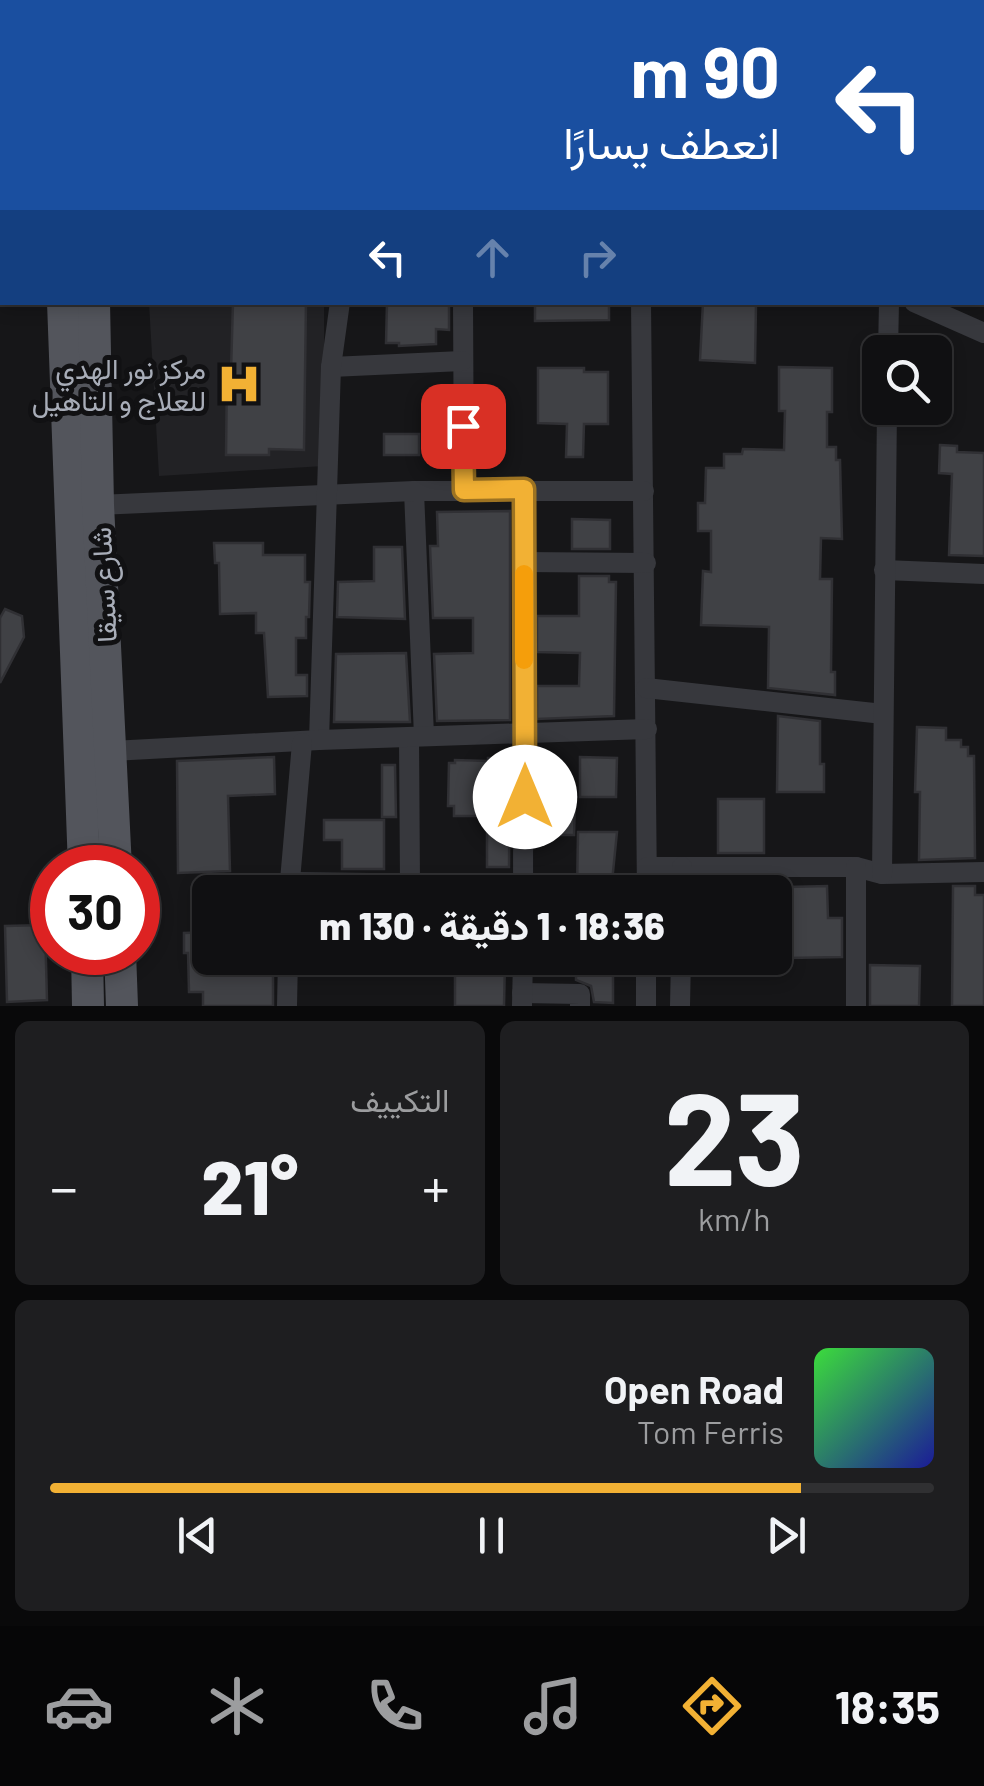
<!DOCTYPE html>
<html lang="ar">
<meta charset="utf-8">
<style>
:root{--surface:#101012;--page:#1e1e20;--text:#f1f3f6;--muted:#9c9d9f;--line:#303032;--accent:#f2b134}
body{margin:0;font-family:Barlow,Vazirmatn,sans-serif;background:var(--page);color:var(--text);direction:rtl;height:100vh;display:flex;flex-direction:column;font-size:38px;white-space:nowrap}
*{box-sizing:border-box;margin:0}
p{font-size:32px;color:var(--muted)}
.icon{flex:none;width:55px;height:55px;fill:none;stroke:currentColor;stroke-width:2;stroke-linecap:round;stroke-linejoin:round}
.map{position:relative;height:1006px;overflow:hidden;direction:ltr}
.drawer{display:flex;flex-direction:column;gap:15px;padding:15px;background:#09090a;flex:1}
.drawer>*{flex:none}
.hud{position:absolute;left:0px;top:0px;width:985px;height:305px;box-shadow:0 5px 15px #0003,0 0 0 2px var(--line);direction:rtl;background:#1a4fa0;color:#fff;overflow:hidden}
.controls{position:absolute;left:862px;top:335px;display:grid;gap:20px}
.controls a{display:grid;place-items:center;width:90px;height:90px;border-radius:15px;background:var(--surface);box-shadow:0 5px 15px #0003,0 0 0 2px var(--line);font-size:50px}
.speed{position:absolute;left:30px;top:845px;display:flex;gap:20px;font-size:50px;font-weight:700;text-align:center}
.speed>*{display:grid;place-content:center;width:130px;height:130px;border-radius:50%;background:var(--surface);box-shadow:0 5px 15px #0003,0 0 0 2px var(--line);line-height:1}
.speed .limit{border:15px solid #d22;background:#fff;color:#111}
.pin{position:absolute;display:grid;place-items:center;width:85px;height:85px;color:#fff;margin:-42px;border-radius:20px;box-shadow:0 5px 15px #0006}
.me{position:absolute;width:110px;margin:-55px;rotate:0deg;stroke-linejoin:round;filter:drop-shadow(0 0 8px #0008)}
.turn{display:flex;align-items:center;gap:35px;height:210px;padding:0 40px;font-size:45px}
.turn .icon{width:130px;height:130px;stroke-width:2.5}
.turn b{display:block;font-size:70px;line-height:85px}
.lanes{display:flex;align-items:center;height:95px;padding:0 40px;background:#0003;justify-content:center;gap:50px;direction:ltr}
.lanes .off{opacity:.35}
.big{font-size:75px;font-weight:800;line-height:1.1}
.drawer .widget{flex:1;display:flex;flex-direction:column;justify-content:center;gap:15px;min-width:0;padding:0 35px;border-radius:15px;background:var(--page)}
.drawer .dial{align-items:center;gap:0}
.dial b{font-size:130px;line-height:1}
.song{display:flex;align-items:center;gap:30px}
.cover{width:120px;height:120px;border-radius:15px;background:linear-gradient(135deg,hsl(120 70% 55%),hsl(240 70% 35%))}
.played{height:10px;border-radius:5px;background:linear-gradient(90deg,var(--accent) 85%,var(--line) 85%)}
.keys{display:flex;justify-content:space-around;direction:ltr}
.heat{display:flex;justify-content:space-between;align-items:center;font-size:55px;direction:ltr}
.drawer .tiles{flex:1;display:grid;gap:15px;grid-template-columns:1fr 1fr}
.widget:last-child{grid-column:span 2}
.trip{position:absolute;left:192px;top:875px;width:600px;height:100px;border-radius:15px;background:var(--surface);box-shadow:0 5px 15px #0003,0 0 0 2px var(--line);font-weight:800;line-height:100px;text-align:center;direction:rtl}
.menu{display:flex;height:160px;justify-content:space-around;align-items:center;background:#060607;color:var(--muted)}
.menu .icon{width:70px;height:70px}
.menu .selected{color:var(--accent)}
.menu b{font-size:45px;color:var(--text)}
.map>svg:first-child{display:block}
</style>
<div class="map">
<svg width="984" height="1006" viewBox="0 0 984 1006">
<rect width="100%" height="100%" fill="#161618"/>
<path fill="#222225" d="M 149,303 L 324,303 L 324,466 L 159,476 Z"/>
<g fill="#404145" stroke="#303034" stroke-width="2.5">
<path d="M 233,302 L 306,302 L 304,450 L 269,449 L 269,455 L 226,455 L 227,371 L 231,371 Z"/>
<path d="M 387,302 L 449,302 L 449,330 L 436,329 L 436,344 L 399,346 L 399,343 L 386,343 Z"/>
<path d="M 535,302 L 609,302 L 609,320 L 535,321 Z"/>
<path d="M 703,302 L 756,305 L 755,363 L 700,360 Z"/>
<path d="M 779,367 L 832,368 L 832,412 L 827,412 L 827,447 L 836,447 L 836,460 L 840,460 L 842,539 L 821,538 L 820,579 L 832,579 L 831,672 L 835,672 L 835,695 L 768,688 L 769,627 L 701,625 L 703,571 L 711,572 L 711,531 L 698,531 L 698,503 L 705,503 L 706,468 L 724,468 L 724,454 L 742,454 L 743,449 L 784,450 L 785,411 L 779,411 Z"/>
<path d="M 538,368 L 584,368 L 584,372 L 608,372 L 608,424 L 584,424 L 583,457 L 566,457 L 567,424 L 538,423 Z"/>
<rect x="384" y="434" width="35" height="21"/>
<path d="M 940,445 L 957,446 L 957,452 L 984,453 L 984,556 L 949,555 L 952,474 L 939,473 Z"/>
<path d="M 510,511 L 510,720 L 437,721 L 434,654 L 473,653 L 473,618 L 433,618 L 430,546 L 438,546 L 437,512 Z"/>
<path d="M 572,519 L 610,520 L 610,549 L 572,549 Z"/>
<path d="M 214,543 L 263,543 L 263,555 L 305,555 L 305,582 L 310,582 L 309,617 L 306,617 L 306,638 L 296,638 L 296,675 L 307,675 L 307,696 L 268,697 L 264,633 L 256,633 L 256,613 L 220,614 L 219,563 L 215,563 Z"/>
<path d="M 374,547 L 402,547 L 405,619 L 337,617 L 338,582 L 374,581 Z"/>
<path d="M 579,576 L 609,576 L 609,582 L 616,582 L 614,716 L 537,719 L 537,686 L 579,686 L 580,653 L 537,652 L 537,616 L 579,616 Z"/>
<path d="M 5,609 L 22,616 L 24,637 L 0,683 L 0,618 Z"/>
<path d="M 406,653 L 410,722 L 334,722 L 336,654 Z"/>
<path d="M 778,716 L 820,721 L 820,764 L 824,764 L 824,792 L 777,792 Z"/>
<path d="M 917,727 L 946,728 L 946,740 L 961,740 L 961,747 L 968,747 L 968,756 L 974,756 L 975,858 L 919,860 L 920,792 L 915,792 Z"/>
<path d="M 274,757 L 275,794 L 228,796 L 230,871 L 178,873 L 177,761 Z"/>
<path d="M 580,757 L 617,758 L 616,797 L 580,797 Z"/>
<path d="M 488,758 L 510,758 L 509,867 L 487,867 L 487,816 L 454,816 L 454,806 L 448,806 L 449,763 L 455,763 L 455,760 L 488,761 Z"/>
<path d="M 382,765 L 395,765 L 396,817 L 382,817 Z"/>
<rect x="718" y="799" width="46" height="54"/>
<path d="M 537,801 L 575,801 L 574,835 L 537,835 Z"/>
<path d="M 324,820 L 384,820 L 384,869 L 342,869 L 342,840 L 324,840 Z"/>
<path d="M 578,832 L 617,832 L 611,892 L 577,892 Z"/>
<path d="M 827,886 L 828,918 L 842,918 L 842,957 L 788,958 L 787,887 Z"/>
<path d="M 953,886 L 975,886 L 975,895 L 984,895 L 984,1006 L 952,1006 Z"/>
<path d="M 45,925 L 47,1000 L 7,1002 L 5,926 Z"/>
<path d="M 210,932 L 210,958 L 273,958 L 273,1006 L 203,1006 L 203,992 L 189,992 L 188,953 L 184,953 L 184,933 Z"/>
<path d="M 576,958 L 613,958 L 613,1003 L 594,1002 L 591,986 L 576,980 Z"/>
<path d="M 455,962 L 505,962 L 504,1006 L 455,1006 Z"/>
<path d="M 870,965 L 920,966 L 919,1006 L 870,1006 Z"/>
</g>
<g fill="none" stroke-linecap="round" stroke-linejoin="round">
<g stroke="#37383d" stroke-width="20">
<path d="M 370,0 L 375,2"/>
<path d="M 159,2 L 159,0"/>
<path d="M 808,2 L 809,0"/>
<path d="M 463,302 L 464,490"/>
<path d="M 641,302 L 647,892"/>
<path d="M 914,302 L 984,333"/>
<path d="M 888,352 L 889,302"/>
<path d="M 331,367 L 462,361"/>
<path d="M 414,491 L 424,736"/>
<path d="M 98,505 L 414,491 L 644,491"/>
<path d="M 523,562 L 646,563"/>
<path d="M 884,570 L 984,574"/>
<path d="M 646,688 L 883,714"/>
<path d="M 409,737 L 410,884"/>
<path d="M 319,740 L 331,367 L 340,302"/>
<path d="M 112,751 L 319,740 L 647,729"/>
<path d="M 647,867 L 856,867 L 882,874 L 984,872"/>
<path d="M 882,874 L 887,408"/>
<path d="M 290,882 L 523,885"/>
<path d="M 289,892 L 302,743"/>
<path d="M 523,892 L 524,489"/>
<path d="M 682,892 L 682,867"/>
<path d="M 522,993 L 580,994 L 580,1006"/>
<path d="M 522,1005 L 523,958"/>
<path d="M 287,1006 L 288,958"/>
<path d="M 646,1006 L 646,958"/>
<path d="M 680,1006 L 681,958"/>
<path d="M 856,1006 L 856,867"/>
</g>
<g stroke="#53555c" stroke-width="32">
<path d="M 53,0 L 53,2"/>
<path d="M 88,0 L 88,2"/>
<path d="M 721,0 L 726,2"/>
<path d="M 784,0 L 789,2"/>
<path d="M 982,95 L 984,96"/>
<path d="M 982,129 L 984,130"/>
<path d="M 63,302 L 84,868"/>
<path d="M 94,302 L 98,505 L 116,868"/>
<path d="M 87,952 L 88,1006"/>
<path d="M 120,952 L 122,1006"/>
</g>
<g stroke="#4a4c52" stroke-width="6" stroke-dasharray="12 10" stroke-linecap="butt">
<path d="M 595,0 L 601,2"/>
<path d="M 982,187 L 984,188"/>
</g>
</g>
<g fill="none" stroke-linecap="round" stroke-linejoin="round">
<g stroke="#9d7322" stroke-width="25">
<path id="route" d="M 463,426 L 464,490 L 524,489 L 525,797"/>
</g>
<use href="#route" stroke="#f2b134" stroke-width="18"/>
<path stroke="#f59e0b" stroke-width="18" d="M 524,574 L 524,660"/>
</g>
<defs>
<g id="hospital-bare" transform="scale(3.45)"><path d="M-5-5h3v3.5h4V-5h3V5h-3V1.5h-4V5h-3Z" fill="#f2b134" stroke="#111113" stroke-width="2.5" paint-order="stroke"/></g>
</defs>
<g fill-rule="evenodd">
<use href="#hospital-bare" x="239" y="384"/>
</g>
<g text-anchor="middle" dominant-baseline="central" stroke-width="10" stroke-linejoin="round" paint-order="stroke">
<g font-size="28" fill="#a8adb8" stroke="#111113" text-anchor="end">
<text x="206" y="368">مركز نور الهدي<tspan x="206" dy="32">للعلاج و التاهيل</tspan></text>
</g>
<g font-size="28" fill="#a8adb8" stroke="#111113">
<text transform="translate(103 585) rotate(-93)">شارع سيقا</text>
</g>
</g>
</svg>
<div class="controls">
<a><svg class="icon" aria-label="search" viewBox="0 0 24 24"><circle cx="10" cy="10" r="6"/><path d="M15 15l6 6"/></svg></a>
</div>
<div class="speed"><div class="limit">30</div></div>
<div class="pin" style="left:463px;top:426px;background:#d93025"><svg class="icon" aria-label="arrive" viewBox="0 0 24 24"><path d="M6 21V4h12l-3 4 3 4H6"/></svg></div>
<svg class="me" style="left:525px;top:797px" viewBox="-20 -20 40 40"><circle r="19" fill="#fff"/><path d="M0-13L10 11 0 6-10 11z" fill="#f2b134"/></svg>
<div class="trip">18:36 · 1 دقيقة · 130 m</div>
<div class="hud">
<div class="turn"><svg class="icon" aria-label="left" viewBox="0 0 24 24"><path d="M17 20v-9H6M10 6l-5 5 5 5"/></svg><div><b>90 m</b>انعطف يسارًا</div></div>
<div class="lanes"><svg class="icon" aria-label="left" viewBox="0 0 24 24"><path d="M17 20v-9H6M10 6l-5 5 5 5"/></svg><svg class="icon off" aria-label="ahead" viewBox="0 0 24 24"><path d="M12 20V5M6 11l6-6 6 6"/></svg><svg class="icon off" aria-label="right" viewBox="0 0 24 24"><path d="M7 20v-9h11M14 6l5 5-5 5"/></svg></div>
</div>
</div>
<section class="drawer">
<div class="tiles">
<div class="widget dial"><b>23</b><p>km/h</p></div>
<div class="widget"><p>التكييف</p>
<div class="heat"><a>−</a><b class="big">21°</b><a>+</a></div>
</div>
<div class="widget">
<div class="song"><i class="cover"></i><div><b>Open Road</b><p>Tom Ferris</p></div></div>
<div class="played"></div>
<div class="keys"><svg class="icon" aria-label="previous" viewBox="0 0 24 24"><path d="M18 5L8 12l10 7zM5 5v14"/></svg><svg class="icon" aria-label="pause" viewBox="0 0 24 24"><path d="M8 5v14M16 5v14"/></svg><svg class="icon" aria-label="next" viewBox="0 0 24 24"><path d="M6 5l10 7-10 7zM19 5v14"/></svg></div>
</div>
</div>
</section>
<nav class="menu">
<b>18:35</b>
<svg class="icon selected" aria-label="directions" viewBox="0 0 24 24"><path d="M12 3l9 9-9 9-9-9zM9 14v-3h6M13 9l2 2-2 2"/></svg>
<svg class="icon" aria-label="music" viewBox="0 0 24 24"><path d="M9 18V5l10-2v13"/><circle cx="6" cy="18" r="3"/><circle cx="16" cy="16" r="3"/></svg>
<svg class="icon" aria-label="phone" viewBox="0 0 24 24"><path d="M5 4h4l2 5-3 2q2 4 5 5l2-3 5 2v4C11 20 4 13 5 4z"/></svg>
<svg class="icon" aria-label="climate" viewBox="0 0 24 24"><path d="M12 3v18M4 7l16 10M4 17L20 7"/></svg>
<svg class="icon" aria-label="car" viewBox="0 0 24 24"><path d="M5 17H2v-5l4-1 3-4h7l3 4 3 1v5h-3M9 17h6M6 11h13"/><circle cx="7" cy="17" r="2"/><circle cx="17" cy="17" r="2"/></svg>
</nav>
